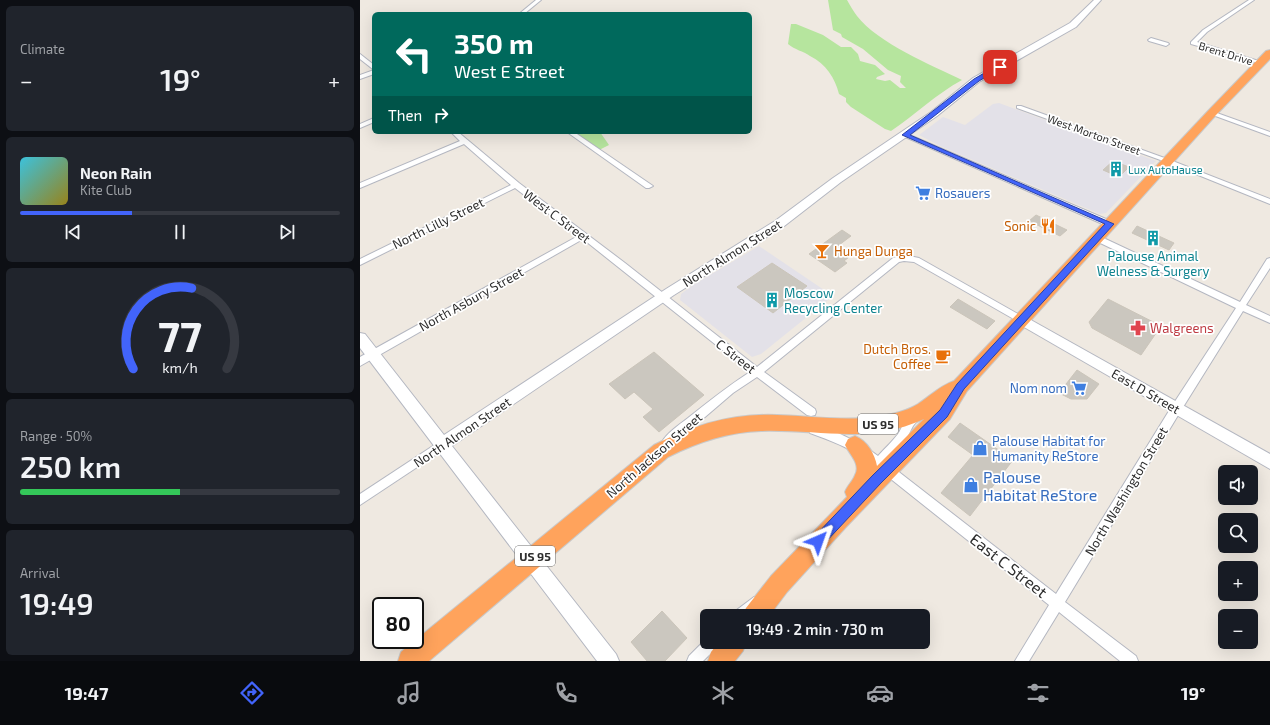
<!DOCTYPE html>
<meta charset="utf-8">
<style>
:root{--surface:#171b24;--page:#20242c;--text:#f1f3f6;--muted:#9ea1a6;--line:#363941;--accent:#4264fb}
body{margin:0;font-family:"Exo 2",sans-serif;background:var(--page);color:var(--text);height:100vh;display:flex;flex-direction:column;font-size:15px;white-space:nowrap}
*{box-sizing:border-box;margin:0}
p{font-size:13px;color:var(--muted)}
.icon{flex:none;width:22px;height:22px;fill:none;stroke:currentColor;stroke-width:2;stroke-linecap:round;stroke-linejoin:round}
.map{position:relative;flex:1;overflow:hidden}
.details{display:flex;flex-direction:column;gap:6px;padding:6px;background:#0d0f14;width:360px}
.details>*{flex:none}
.guide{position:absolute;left:12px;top:12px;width:380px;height:122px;border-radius:6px;box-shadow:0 4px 16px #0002;background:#00695c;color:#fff;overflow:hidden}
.controls{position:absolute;left:858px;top:465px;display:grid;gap:8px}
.controls a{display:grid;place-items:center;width:40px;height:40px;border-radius:6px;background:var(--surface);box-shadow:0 4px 16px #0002;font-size:20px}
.speed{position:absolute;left:12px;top:597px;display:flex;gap:8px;font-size:20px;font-weight:700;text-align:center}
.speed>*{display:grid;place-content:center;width:52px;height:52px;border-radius:50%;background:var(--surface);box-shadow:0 4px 16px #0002;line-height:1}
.speed .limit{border:2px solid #111;border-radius:6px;background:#fff;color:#111}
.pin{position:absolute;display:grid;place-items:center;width:34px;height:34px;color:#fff;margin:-17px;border-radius:8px;box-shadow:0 2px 6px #0006}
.me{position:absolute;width:44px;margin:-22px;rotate:43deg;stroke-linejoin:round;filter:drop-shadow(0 0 3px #0008)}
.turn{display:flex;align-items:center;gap:14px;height:84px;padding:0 16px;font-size:18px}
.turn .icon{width:52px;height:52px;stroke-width:2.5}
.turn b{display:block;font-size:28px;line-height:34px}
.then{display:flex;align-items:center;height:38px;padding:0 16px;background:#0003;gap:8px;font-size:15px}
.big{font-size:30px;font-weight:600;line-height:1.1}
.details .tile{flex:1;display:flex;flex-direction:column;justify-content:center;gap:6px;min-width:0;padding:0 14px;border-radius:6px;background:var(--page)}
.details .dial{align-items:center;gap:0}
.dial svg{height:104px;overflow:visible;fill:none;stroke:var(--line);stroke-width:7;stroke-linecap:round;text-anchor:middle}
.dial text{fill:var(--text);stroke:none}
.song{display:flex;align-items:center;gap:12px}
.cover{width:48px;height:48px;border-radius:6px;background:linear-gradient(135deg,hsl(190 70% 55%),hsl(50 70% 35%))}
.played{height:4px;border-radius:2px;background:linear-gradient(90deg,var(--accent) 35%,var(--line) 35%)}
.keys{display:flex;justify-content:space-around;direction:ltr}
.heat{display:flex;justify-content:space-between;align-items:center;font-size:22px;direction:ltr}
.charge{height:6px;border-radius:3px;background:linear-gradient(90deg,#34c759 50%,var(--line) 0)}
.trip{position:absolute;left:340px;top:609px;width:230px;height:40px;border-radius:6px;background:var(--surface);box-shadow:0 4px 16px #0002;font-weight:600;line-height:40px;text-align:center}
.menu{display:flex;height:64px;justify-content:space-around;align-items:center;background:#090b0e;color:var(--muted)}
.menu .icon{width:28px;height:28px}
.menu .on{color:var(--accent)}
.menu b{font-size:18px;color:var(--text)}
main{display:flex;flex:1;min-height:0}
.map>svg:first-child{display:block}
</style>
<main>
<section class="details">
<div class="tile"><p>Climate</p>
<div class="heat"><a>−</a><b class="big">19°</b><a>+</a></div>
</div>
<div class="tile">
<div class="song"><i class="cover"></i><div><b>Neon Rain</b><p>Kite Club</p></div></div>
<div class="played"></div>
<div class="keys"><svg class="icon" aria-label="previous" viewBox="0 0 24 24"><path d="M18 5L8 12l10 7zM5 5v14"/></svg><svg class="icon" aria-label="pause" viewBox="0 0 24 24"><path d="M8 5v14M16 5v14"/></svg><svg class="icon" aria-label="next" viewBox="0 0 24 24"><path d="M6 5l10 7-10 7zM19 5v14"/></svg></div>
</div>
<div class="tile dial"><svg viewBox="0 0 100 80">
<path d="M14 69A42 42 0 1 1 86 69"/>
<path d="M14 69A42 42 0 0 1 59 7" stroke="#4264fb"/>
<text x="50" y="56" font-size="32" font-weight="700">77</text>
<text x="50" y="72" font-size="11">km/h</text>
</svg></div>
<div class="tile"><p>Range · 50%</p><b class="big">250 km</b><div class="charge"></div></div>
<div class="tile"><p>Arrival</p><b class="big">19:49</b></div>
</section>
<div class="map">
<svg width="910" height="661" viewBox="0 0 910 661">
<rect width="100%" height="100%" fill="#efe9e1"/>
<g fill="#e3e1e8">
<path d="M 639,103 L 796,161 L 746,213 L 740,214 L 580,146 L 559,135 L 583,117 L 605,125 L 633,104 Z"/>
<path d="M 399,246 L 473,296 L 401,354 L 392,357 L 320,300 L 321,294 L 333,285 Z"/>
</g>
<g fill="#b6e59e">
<path d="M 468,0 L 487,0 C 490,5 493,11 497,16 C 518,43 571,65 602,80 C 576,94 555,115 531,131 L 525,129 L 491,107 L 486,102 L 486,98 L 479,94 C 475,78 466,64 450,56 C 443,51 435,50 428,44 L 431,24 L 436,24 L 463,35 L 481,47 L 491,47 L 498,54 L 500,61 L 515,65 L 525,74 L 517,77 L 516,79 L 525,81 L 530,80 L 540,88 L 546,88 L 540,82 L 541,76 L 528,70 L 503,49 L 482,37 L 481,34 L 473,30 Z"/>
<path d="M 209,132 L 240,132 L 249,145 L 237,151 Z"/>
</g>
<g fill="#cbc7bf" stroke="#cbc5ba">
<path d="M 753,161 L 769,167 L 759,177 L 743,170 Z"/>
<path d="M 676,215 L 707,230 L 700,236 L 669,221 Z"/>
<path d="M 777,226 L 814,243 L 809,250 L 772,233 Z"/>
<path d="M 482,230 L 491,236 L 475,248 L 489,257 L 484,261 L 487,263 L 475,272 L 449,254 Z"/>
<path d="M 412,263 L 447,286 L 413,313 L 377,287 Z"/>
<path d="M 598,299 L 635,321 L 627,329 L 590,307 Z"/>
<path d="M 748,299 L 801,326 L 781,355 L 732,328 L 729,322 Z"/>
<path d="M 294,352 L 344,395 L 299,432 L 283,417 L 293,409 L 274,392 L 265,399 L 249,384 Z"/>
<path d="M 717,370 L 739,384 L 727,399 L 711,399 L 699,393 Z"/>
<path d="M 600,423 L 653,460 L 610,516 L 581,493 L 613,455 L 588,437 Z"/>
<path d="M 302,611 L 327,638 L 305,661 L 287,661 L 271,642 Z"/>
</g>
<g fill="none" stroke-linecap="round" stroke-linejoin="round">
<g stroke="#b4b7c1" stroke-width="2">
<g id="street">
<path d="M 176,0 L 181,0 L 164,14 L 159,14 Z"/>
<path d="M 889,0 L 894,0 L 847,32 L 837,42 L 902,62 L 902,64 L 831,44 L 831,42 L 843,30 Z"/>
<path d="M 791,38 L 808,43 L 809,44 L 806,46 L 789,41 L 788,40 Z"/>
<path d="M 0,54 L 14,65 L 14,70 L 0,59 Z"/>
<path d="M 14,70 L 14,74 L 0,79 L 0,75 Z"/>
<path d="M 657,106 L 661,106 L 810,160 L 910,199 L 910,204 L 806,162 L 657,108 Z"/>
<path d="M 850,112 L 854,112 L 910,132 L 910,136 L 850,114 Z"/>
<path d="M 14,118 L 14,122 L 0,128 L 0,124 Z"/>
<path d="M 91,132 L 98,132 L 159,183 L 265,263 L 397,367 L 533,258 L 544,255 L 559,258 L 665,318 L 666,320 L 665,322 L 659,322 L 554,262 L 544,261 L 539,262 L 404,372 L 455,409 L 456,412 L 455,415 L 451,416 L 447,415 L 397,377 L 373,393 L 310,447 L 306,449 L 302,447 L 301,444 C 305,434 319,425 328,418 C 348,402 368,386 390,372 L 223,239 L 0,366 L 0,357 L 218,236 L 155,188 L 0,265 L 0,259 L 151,185 L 104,144 L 0,188 L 0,183 L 100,141 Z"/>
<path d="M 207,132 L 214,132 L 293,186 L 289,188 L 286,188 Z"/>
<path d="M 545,133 L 753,222 L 754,224 L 753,226 L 747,226 L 543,136 L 542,135 Z"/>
<path d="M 737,235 L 880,302 L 907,259 L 910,258 L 910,268 L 886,305 L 910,316 L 910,323 L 883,311 L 820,412 L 705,602 L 776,656 L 778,661 L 760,661 L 699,612 L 669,661 L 655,661 L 689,605 L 507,460 C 488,447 472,441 450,433 L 449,430 L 450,427 C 464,422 506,447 518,456 C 524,449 532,442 538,434 C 543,427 547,410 559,414 L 560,417 L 553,426 L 545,441 L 526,462 L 696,594 L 812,406 L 876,308 L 734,240 L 733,238 Z"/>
<path d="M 82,440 L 86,442 L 87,445 L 86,448 L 0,505 L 0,494 Z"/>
<path d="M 394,597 L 398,599 L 400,603 C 395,616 384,616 372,616 L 374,612 Z"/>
<path d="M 347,638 L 347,642 L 358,642 L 357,647 L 343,661 L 327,661 L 329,656 Z"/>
</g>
</g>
<g stroke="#b4b7c1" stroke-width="2">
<g id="secondary">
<path d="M 734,0 L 741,0 L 716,27 L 619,82 L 577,116 L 481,182 L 423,227 L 314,295 L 92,446 L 256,654 L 259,661 L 237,661 L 0,348 L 0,333 L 5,334 L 84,435 L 306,289 L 415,221 L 473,178 L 571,112 L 613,78 L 710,23 Z"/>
<path d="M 662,315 L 910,454 L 910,469 L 657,323 L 656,320 L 657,317 Z"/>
</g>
</g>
<g stroke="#c9c9c9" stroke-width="2">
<g id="highway">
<path d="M 910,50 L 910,59 L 856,115 L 607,391 L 590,419 L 486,527 L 427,592 L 409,616 L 382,616 L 386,608 L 411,576 L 487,497 L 485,492 C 487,486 493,481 495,475 C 501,464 490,455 485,445 L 488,439 L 495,436 C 507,441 515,454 517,466 L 564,419 C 508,445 459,429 401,431 C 368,432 338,442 308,457 L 69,661 L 38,661 L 41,652 L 294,445 C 333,425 373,413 417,415 C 449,416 482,421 514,417 C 529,415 545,412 558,404 C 570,396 580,386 594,381 L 848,111 L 906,51 Z"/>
<path d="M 359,642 L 386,642 L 383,651 L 375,661 L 348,661 L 351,652 Z"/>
</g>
</g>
<use href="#street" fill="#fff" fill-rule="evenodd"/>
<use href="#secondary" fill="#fff" fill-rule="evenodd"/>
<use href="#highway" fill="#ffa35c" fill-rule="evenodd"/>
</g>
<path fill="#4264fb" stroke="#2b41a3" d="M 638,65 L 643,67 L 619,81 L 550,135 L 754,224 L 604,389 L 587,417 L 521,483 L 462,546 L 458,547 L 454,546 L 452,541 L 454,537 L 513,475 L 580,410 L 597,384 L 745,224 L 542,135 L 614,79 Z"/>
<defs>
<g id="building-bare" transform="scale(1.2)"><path d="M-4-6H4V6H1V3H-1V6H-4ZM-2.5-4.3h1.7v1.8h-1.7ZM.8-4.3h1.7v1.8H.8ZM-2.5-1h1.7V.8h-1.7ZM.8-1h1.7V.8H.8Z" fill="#0f9aa8" stroke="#fff" stroke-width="2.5" paint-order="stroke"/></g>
<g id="supermarket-bare" transform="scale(1.2)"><path d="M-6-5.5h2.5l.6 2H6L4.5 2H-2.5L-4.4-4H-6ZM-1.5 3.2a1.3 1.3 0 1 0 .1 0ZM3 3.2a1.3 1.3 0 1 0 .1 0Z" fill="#3f7fe0" stroke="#fff" stroke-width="2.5" paint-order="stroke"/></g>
<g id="restaurant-bare" transform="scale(1.2)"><path d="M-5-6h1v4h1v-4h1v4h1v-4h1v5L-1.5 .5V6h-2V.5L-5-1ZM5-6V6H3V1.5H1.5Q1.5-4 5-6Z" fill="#e8710a" stroke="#fff" stroke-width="2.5" paint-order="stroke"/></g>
<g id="bar-bare" transform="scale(1.2)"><path d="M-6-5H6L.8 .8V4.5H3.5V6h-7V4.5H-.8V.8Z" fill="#e8710a" stroke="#fff" stroke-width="2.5" paint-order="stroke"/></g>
<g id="pharmacy-bare" transform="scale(1.2)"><path d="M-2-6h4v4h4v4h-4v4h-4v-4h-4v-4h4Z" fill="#e0444e" stroke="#fff" stroke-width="2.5" paint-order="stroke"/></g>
<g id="cafe-bare" transform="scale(1.2)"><path d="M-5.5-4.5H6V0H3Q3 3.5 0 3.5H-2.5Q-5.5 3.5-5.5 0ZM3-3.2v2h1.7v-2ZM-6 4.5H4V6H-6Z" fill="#e8710a" stroke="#fff" stroke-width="2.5" paint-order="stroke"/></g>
<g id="shop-bare" transform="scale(1.2)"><path d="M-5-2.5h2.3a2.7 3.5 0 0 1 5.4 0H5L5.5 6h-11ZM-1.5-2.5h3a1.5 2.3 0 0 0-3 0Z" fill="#3f7fe0" stroke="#fff" stroke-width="2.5" paint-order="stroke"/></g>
</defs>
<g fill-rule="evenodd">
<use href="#building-bare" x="756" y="169"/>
<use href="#supermarket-bare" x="563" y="193"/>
<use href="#restaurant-bare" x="688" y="226"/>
<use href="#building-bare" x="793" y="238"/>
<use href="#bar-bare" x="462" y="251"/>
<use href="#building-bare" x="412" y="300"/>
<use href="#pharmacy-bare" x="778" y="328"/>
<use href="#cafe-bare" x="583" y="356"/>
<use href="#supermarket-bare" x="719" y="388"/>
<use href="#shop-bare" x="620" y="448"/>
<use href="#shop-bare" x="611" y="485"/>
</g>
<g text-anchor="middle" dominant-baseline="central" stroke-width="3.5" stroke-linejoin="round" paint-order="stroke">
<g font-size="11" fill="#2e2e2e" stroke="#fff">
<text transform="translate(866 53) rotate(17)">Brent Drive</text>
<text transform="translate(734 134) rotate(20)">West Morton Street</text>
</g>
<g font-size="11" fill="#0d838f" stroke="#fff" text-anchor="start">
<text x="768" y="169">Lux AutoHause</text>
</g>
<g fill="#fff" stroke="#6d6d6d" stroke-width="1">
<rect x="498" y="414" width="40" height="20" rx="3"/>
<rect x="155" y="546" width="40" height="20" rx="3"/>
</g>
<g font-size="12" font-weight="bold" fill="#2e2e2e">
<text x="518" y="424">US 95</text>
<text x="175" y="556">US 95</text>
</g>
<g font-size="13" fill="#366cbe" stroke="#fff" text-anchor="start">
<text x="575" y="193">Rosauers</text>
<text x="707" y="388" text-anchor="end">Nom nom</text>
<text x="632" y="441">Palouse Habitat for<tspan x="632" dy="15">Humanity ReStore</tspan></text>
</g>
<g font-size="13" fill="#2e2e2e" stroke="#fff">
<text transform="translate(197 216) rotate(37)">West C Street</text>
<text transform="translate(78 223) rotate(-26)">North Lilly Street</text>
<text transform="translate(372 253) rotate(-32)">North Almon Street</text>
<text transform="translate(111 299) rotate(-29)">North Asbury Street</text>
<text transform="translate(376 356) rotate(38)">C Street</text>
<text transform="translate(786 391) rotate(30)">East D Street</text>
<text transform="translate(102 432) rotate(-34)">North Almon Street</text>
<text transform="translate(294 455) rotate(-41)">North Jackson Street</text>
<text transform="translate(766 491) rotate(-59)">North Washington Street</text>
</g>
<g font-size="13" fill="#c56008" stroke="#fff" text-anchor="end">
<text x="676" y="226">Sonic</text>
<text x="474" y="251" text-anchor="start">Hunga Dunga</text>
<text x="571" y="349">Dutch Bros.<tspan x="571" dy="15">Coffee</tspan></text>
</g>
<g font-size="13" fill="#0d838f" stroke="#fff">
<text x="793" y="256">Palouse Animal<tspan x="793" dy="15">Welness &amp; Surgery</tspan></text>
<text x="424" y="293" text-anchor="start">Moscow<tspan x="424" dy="15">Recycling Center</tspan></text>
</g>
<g font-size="13" fill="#be3a42" stroke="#fff" text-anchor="start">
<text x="790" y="328">Walgreens</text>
</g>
<g font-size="16" fill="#366cbe" stroke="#fff" text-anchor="start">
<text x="623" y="476">Palouse<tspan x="623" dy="18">Habitat ReStore</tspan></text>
</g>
<g font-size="16" fill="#2e2e2e" stroke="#fff">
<text transform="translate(649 565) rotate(38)">East C Street</text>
</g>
</g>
</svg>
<div class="controls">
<a><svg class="icon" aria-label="sound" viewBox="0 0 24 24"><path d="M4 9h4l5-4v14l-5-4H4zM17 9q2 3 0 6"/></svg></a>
<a><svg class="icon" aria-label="search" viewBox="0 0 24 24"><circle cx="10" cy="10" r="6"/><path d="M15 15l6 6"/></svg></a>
<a>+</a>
<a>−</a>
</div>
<div class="speed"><div class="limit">80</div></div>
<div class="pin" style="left:640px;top:67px;background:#d93025"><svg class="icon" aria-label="arrive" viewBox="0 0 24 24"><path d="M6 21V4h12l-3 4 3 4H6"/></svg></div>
<svg class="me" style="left:458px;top:541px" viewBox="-20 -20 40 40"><path d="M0-17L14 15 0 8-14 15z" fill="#4264fb" stroke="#fff" stroke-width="4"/></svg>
<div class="trip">19:49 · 2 min · 730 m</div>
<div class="guide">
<div class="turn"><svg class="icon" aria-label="left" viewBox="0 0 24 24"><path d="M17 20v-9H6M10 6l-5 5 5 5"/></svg><div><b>350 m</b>West E Street</div></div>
<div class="then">Then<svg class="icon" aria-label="right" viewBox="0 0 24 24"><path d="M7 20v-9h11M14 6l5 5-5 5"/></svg></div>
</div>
</div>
</main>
<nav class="menu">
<b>19:47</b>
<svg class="icon on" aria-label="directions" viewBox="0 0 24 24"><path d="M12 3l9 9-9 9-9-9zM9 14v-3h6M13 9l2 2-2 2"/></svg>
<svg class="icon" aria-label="music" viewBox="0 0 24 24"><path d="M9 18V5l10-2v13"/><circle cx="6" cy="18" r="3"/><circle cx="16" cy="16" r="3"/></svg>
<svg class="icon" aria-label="phone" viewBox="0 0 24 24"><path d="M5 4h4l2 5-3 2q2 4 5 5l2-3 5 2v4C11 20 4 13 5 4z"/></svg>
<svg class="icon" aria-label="climate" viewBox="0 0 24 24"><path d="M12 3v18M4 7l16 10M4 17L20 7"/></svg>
<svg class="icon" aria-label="car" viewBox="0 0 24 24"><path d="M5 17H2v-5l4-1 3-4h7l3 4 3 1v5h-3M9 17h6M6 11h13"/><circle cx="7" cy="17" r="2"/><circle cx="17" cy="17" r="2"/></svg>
<svg class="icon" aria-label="filters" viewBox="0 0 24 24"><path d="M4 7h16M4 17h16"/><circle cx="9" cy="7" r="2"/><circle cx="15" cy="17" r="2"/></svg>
<b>19°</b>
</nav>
